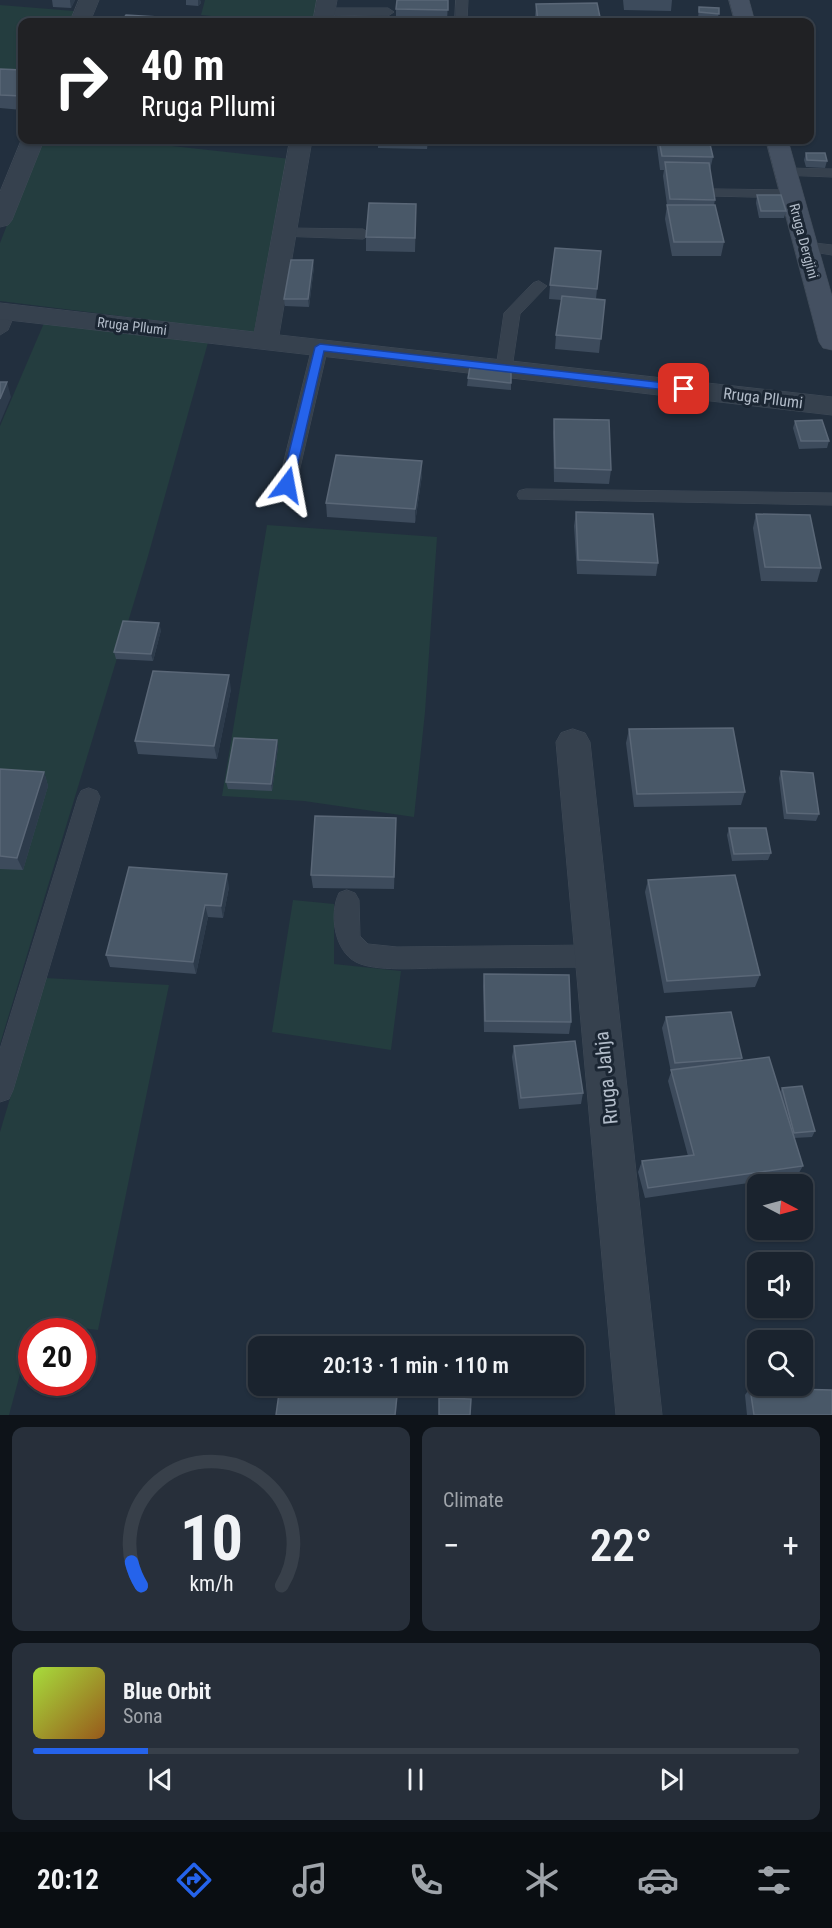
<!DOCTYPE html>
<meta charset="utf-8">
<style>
:root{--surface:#1a232e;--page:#272f3a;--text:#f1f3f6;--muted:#9fa4aa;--line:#38404a;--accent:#2563eb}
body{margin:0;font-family:"Roboto Condensed",sans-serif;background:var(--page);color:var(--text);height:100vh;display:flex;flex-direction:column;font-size:22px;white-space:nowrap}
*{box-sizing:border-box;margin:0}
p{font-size:20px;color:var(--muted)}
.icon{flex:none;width:33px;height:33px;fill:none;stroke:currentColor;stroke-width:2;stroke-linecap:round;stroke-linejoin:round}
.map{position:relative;height:1415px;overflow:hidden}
.sheet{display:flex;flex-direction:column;gap:12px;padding:12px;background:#0e1319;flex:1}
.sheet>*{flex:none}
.hud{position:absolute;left:18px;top:18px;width:796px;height:126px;border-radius:12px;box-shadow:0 2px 4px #0004,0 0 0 2px var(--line);background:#202124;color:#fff;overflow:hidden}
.needle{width:39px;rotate:96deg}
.fabs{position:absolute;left:747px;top:1174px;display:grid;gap:12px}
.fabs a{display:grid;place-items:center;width:66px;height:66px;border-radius:12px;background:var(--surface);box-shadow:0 2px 4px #0004,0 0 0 2px var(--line);font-size:30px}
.speed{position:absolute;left:18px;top:1318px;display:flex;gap:12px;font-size:30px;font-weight:700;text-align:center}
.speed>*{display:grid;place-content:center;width:78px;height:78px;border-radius:50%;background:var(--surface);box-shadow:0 2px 4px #0004,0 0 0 2px var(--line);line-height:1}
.speed .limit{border:9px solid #d22;background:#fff;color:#111}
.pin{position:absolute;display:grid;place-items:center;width:51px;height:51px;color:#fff;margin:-26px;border-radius:12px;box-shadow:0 3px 9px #0006}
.me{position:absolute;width:66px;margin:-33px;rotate:13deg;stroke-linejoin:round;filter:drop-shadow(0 0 4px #0008)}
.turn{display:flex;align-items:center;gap:21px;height:126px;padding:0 24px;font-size:27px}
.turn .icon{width:78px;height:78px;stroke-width:2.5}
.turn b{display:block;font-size:42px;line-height:51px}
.big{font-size:45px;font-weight:600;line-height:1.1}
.sheet .tile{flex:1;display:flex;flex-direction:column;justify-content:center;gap:9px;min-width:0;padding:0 21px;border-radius:12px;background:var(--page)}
.sheet .dial{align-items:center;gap:0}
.dial svg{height:156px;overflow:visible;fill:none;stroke:var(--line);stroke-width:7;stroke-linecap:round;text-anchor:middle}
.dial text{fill:var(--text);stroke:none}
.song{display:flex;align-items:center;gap:18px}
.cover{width:72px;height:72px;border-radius:9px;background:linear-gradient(135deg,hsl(80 70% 55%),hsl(30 70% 35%))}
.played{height:6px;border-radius:3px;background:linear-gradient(90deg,var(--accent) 15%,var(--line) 15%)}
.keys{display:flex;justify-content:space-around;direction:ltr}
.heat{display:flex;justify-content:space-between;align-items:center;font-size:33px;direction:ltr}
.sheet .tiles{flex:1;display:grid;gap:12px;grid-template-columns:1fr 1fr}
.tile:last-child{grid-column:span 2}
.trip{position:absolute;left:248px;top:1336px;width:336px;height:60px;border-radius:12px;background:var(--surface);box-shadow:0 2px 4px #0004,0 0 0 2px var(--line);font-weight:600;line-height:60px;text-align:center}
.menu{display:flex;height:96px;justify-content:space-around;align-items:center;background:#0a0e12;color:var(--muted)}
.menu .icon{width:42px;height:42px}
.menu .current{color:var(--accent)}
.menu b{font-size:27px;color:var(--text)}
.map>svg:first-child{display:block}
</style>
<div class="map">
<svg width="832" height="1415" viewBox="0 0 832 1415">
<rect width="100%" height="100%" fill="#222f3e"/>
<g fill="#243d3f">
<path d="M 205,0 L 320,0 L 315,22 L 272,22 L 201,15 Z"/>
<path d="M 0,5 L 74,11 L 70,22 L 22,22 L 22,84 L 0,82 Z"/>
<path d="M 40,140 L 164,140 L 163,145 L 291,159 L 257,333 L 0,301 L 0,243 Z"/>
<path d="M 44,323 L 209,339 L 148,556 L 0,1044 L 0,426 Z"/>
<path d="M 267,525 L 437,537 L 425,712 L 414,817 L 304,801 L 222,796 Z"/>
<path d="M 293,900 L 334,904 L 334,964 L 401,971 L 391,1050 L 272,1032 Z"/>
<path d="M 46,978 L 169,985 L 98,1330 L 34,1322 L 9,1415 L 0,1415 L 0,1132 Z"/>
</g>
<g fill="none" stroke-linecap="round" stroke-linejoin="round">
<g stroke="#3f4a57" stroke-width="1">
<g id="lane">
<path d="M 456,0 L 468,0 L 467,22 L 455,22 Z"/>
<path d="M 325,8 L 388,8 L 394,12 L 388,16 L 321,15 L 319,12 Z"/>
<path d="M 786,168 L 832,169 L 832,177 L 781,175 L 779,172 L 781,169 Z"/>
<path d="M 715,189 L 792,190 L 799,194 L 792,198 L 710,196 L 708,193 L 710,190 Z"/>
<path d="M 284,228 L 363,229 L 371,234 L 363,239 L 279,236 L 276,233 L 279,230 Z"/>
<path d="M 806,242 L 832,245 L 832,255 L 801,250 L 798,247 L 801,244 Z"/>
<path d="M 539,281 L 547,286 L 520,314 L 512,368 L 510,372 L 498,372 L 496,368 L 504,313 L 533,283 Z"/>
<path d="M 8,306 L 16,311 L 8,330 L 0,335 L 0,311 Z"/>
<path d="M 320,342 L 326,343 L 328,347 L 296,485 L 293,489 L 287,491 L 281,489 L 278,485 L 312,347 L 314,343 Z"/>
<path d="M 526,489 L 832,493 L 832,505 L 519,499 L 517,495 L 519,491 Z"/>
<path d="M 89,788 L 97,791 L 100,797 L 13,1090 L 9,1099 L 0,1102 L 0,1049 L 78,797 L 81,791 Z"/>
<path d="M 347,890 L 355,893 L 359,900 L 360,936 L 368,944 L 397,947 L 594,945 L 602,948 L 606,956 L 602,964 L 594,967 C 543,967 493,968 442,968 C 420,968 375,972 356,962 C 334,951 329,913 339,893 Z"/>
</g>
</g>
<g stroke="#3f4a57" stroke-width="1">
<g id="street">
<path d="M 79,0 L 99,0 L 90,22 L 70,22 Z"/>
<path d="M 317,0 L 337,0 L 333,22 L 313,22 Z"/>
<path d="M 22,139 L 44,140 L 12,220 L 8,225 L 0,227 L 0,192 Z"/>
<path d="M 290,140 L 312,140 L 279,335 L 832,397 L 832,415 L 0,319 L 0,303 L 254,332 Z"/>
<path d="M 573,729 L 585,733 L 590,742 L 662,1415 L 616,1415 L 556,742 L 561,733 Z"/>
</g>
</g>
<g stroke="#3f4a57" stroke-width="1">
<g id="secondary">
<path d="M 729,0 L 749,0 L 755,22 L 735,22 Z"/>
<path d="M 766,140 L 788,140 L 832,296 L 832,350 L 823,348 L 819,342 Z"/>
</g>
</g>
<use href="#lane" fill="#36414e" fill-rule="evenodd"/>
<use href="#street" fill="#36414e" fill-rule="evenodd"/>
<use href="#secondary" fill="#445061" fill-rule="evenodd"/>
</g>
<g fill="#3d4b5c">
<path d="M 52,0 L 75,0 L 71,8 L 53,7 Z"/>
<path d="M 186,0 L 200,0 L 201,3 L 198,6 L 186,5 Z"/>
<path d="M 448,0 L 447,22 L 396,22 L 396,9 Z"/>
<path d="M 623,0 L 672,0 L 671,11 L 624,10 Z"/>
<path d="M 536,4 L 601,22 L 536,22 L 535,17 Z"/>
<path d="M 699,7 L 719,8 L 718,19 L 728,22 L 710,22 L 710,20 L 698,19 Z"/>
<path d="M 0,69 L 22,70 L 22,110 L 0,108 Z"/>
<path d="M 166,140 L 190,140 L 189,144 L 167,144 Z"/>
<path d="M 378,140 L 428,140 L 427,149 L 378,148 Z"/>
<path d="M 656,140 L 709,140 L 713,157 L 710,170 L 715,200 L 714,205 L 724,242 L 721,256 L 672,256 L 665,219 L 667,205 L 663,176 L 664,170 L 660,170 Z"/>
<path d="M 806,153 L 827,161 L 825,168 L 806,167 L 804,160 Z"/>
<path d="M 757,195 L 786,211 L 784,218 L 759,218 L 756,203 Z"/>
<path d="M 416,218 L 415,252 L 366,251 L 366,237 Z"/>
<path d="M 601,251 L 596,299 L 605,300 L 599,353 L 555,349 L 556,335 L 562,300 L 549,299 L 550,285 Z"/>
<path d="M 314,267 L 309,307 L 285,306 L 284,299 Z"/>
<path d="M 468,378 L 511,383 L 511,390 L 467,386 Z"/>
<path d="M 554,419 L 611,470 L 609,484 L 554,482 L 553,433 Z"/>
<path d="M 795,421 L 829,441 L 827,448 L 799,449 L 793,428 Z"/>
<path d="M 422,475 L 415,523 L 327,517 L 326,503 Z"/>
<path d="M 576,512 L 658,563 L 656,576 L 577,574 L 574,526 Z"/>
<path d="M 756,514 L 821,568 L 817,582 L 761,581 L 753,528 Z"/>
<path d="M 161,630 L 153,661 L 116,659 L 114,652 Z"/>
<path d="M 231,689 L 217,759 L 138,754 L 135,741 Z"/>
<path d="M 629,729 L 745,792 L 741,805 L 634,807 L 626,743 Z"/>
<path d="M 277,740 L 278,747 L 272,791 L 228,789 L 226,782 Z"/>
<path d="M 0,769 L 44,772 L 48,786 L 23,870 L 0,869 Z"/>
<path d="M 781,771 L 819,814 L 816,821 L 784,819 L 779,778 Z"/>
<path d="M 396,818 L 394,889 L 313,888 L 311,875 Z"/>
<path d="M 729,828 L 771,853 L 768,860 L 732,861 L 727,835 Z"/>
<path d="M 648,880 L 760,975 L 755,987 L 664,993 L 645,892 Z"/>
<path d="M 229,887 L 223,918 L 208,917 L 196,974 L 110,967 L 106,955 Z"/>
<path d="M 484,974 L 571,1022 L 569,1034 L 484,1032 L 483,986 Z"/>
<path d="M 666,1017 L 742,1058 L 741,1061 L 780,1092 L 782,1088 L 815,1131 L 812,1137 L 794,1138 L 803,1166 L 797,1176 L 645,1198 L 638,1172 L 642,1161 L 688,1156 L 668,1081 L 671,1072 L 662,1028 Z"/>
<path d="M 514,1046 L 583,1093 L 581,1104 L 519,1109 L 512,1057 Z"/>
<path d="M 804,1256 L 814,1288 L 811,1293 L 802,1294 L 802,1263 L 758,1263 L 758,1285 L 753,1267 L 756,1262 Z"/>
<path d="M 750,1388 L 832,1415 L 747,1415 L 745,1395 Z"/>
</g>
<g fill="#2d3b4b">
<path d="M 70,0 L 75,0 L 71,8 L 70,1 Z"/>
<path d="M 198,0 L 200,0 L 201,3 L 198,6 Z"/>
<path d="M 313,260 L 314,267 L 309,307 L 308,299 Z"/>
<path d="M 7,382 L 11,397 L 0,423 L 0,399 Z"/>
<path d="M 422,461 L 422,475 L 415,523 L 415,509 Z"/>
<path d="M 159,623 L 161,630 L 153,661 L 151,654 Z"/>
<path d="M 229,675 L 231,689 L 217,759 L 214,746 Z"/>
<path d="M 277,740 L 278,747 L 272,791 L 271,784 Z"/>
<path d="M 44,772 L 48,786 L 23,870 L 17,858 Z"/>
<path d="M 396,818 L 396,831 L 394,889 L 394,877 Z"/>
<path d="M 227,874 L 229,887 L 223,918 L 221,906 Z"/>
<path d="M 205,905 L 208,917 L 196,974 L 193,962 Z"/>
<path d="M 398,1386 L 396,1415 L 395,1415 Z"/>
</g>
<g fill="#495868" stroke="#5a6777" stroke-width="1.5">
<path d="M 397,0 L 448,0 L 448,10 L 396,9 Z"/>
<path d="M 597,3 L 601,22 L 538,22 L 536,4 Z"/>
<path d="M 699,7 L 719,8 L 719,14 L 699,12 Z"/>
<path d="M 126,15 L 174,18 L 171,22 L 121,22 Z"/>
<path d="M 710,19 L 727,19 L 728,22 L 712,22 Z"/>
<path d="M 0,69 L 22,70 L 22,96 L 0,95 Z"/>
<path d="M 659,140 L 709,140 L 713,157 L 662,156 Z"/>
<path d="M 806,153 L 825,153 L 827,161 L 807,160 Z"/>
<path d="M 665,162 L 709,163 L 715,200 L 670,199 Z"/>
<path d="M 757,195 L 781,195 L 786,211 L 761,211 Z"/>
<path d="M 369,203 L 416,204 L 415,238 L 366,237 Z"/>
<path d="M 667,205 L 715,205 L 724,242 L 674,242 Z"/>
<path d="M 555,248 L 601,251 L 597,289 L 550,285 Z"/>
<path d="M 291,260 L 313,260 L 308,299 L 284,299 Z"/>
<path d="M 562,296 L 605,300 L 601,339 L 556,335 Z"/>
<path d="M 470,367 L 511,371 L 511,383 L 468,378 Z"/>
<path d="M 0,382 L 7,382 L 0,399 Z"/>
<path d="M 554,419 L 609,420 L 611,470 L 555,468 Z"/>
<path d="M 822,420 L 829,441 L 801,441 L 795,421 Z"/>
<path d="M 336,455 L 422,461 L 415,509 L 326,503 Z"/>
<path d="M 576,512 L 653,514 L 658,563 L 578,560 Z"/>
<path d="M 756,514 L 810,515 L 821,568 L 765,567 Z"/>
<path d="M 123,621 L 159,623 L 151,654 L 114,652 Z"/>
<path d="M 153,671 L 229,675 L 214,746 L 135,741 Z"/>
<path d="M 733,728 L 745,792 L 637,794 L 629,729 Z"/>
<path d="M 234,738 L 277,740 L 271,784 L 226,782 Z"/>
<path d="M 0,769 L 44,772 L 17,858 L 0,856 Z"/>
<path d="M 781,771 L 813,773 L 819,814 L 787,813 Z"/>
<path d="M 315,816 L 396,818 L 394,877 L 311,875 Z"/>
<path d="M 729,828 L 766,828 L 771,853 L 734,854 Z"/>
<path d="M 129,867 L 227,874 L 221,906 L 205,905 L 193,962 L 106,955 Z"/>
<path d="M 735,875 L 760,975 L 667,981 L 648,880 Z"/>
<path d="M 484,974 L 569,975 L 571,1022 L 485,1021 Z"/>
<path d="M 731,1012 L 742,1058 L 675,1063 L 666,1017 Z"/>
<path d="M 575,1041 L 583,1093 L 521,1098 L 514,1046 Z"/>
<path d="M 769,1057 L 803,1166 L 648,1188 L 642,1161 L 694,1155 L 671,1070 Z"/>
<path d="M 802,1086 L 815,1131 L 794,1133 L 782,1088 Z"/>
<path d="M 804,1256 L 814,1288 L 802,1289 L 802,1263 L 758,1263 L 758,1269 L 756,1262 Z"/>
<path d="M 280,1386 L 398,1386 L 395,1415 L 276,1415 Z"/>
<path d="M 750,1388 L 832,1390 L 832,1415 L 754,1415 Z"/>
<path d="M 439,1398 L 471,1399 L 470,1415 L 439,1415 Z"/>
</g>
<path fill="#2563eb" stroke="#184099" stroke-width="1.5" d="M 320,344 L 684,385 L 690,389 L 684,392 L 324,351 L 293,485 L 287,489 L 281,485 L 315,347 Z"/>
<g text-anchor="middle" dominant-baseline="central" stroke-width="6" stroke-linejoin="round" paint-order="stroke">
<g font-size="14" fill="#b2bcc9" stroke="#1b2633">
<text transform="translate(804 241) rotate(75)">Rruga Dergjini</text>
<text transform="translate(132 326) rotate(7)">Rruga Pllumi</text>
</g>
<g font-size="16" fill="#b2bcc9" stroke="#1b2633">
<text transform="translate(763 398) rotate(7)">Rruga Pllumi</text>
</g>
<g font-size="20" fill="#b2bcc9" stroke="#1b2633">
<text transform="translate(606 1078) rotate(-96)">Rruga Jahja</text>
</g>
</g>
</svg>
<div class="fabs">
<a><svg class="needle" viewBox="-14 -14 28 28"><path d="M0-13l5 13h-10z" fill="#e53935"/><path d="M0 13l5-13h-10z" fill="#9fa4aa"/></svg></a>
<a><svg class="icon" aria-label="sound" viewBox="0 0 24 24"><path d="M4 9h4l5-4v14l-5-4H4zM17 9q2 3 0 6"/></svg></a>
<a><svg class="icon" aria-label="search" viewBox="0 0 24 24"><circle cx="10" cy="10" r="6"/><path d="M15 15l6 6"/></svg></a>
</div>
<div class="speed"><div class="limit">20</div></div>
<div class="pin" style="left:684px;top:389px;background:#d93025"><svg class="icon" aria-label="arrive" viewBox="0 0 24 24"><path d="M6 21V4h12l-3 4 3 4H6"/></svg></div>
<svg class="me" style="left:287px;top:485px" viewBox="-20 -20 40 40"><path d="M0-17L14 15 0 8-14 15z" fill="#2563eb" stroke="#fff" stroke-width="4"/></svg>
<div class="trip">20:13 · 1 min · 110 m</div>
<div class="hud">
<div class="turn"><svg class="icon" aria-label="right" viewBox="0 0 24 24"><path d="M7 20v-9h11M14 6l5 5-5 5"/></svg><div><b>40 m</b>Rruga Pllumi</div></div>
</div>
</div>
<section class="sheet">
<div class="tiles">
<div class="tile dial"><svg viewBox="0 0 100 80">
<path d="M14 69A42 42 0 1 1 86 69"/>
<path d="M14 69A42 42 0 0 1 9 57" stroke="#2563eb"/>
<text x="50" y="56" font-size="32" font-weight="700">10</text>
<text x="50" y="72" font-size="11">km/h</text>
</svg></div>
<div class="tile"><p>Climate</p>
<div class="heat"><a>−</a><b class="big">22°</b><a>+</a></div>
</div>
<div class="tile">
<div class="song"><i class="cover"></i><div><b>Blue Orbit</b><p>Sona</p></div></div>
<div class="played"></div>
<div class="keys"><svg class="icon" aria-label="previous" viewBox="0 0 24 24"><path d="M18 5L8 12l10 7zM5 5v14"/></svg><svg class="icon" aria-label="pause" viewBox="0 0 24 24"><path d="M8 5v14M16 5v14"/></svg><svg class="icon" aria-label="next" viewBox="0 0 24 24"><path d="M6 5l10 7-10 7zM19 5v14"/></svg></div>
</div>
</div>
</section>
<nav class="menu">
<b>20:12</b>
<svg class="icon current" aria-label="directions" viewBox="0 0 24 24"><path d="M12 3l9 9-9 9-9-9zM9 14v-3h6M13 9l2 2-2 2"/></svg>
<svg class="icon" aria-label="music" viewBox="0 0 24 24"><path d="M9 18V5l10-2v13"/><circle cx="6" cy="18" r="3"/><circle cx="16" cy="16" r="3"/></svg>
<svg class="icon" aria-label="phone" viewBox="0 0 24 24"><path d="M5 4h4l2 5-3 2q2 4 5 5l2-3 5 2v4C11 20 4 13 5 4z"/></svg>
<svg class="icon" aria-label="climate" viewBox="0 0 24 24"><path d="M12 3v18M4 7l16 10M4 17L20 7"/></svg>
<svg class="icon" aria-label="car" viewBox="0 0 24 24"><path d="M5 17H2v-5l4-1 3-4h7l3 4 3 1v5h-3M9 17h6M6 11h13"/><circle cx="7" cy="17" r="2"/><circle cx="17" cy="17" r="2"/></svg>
<svg class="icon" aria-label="filters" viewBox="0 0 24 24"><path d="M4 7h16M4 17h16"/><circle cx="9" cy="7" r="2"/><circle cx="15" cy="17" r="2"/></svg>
</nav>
